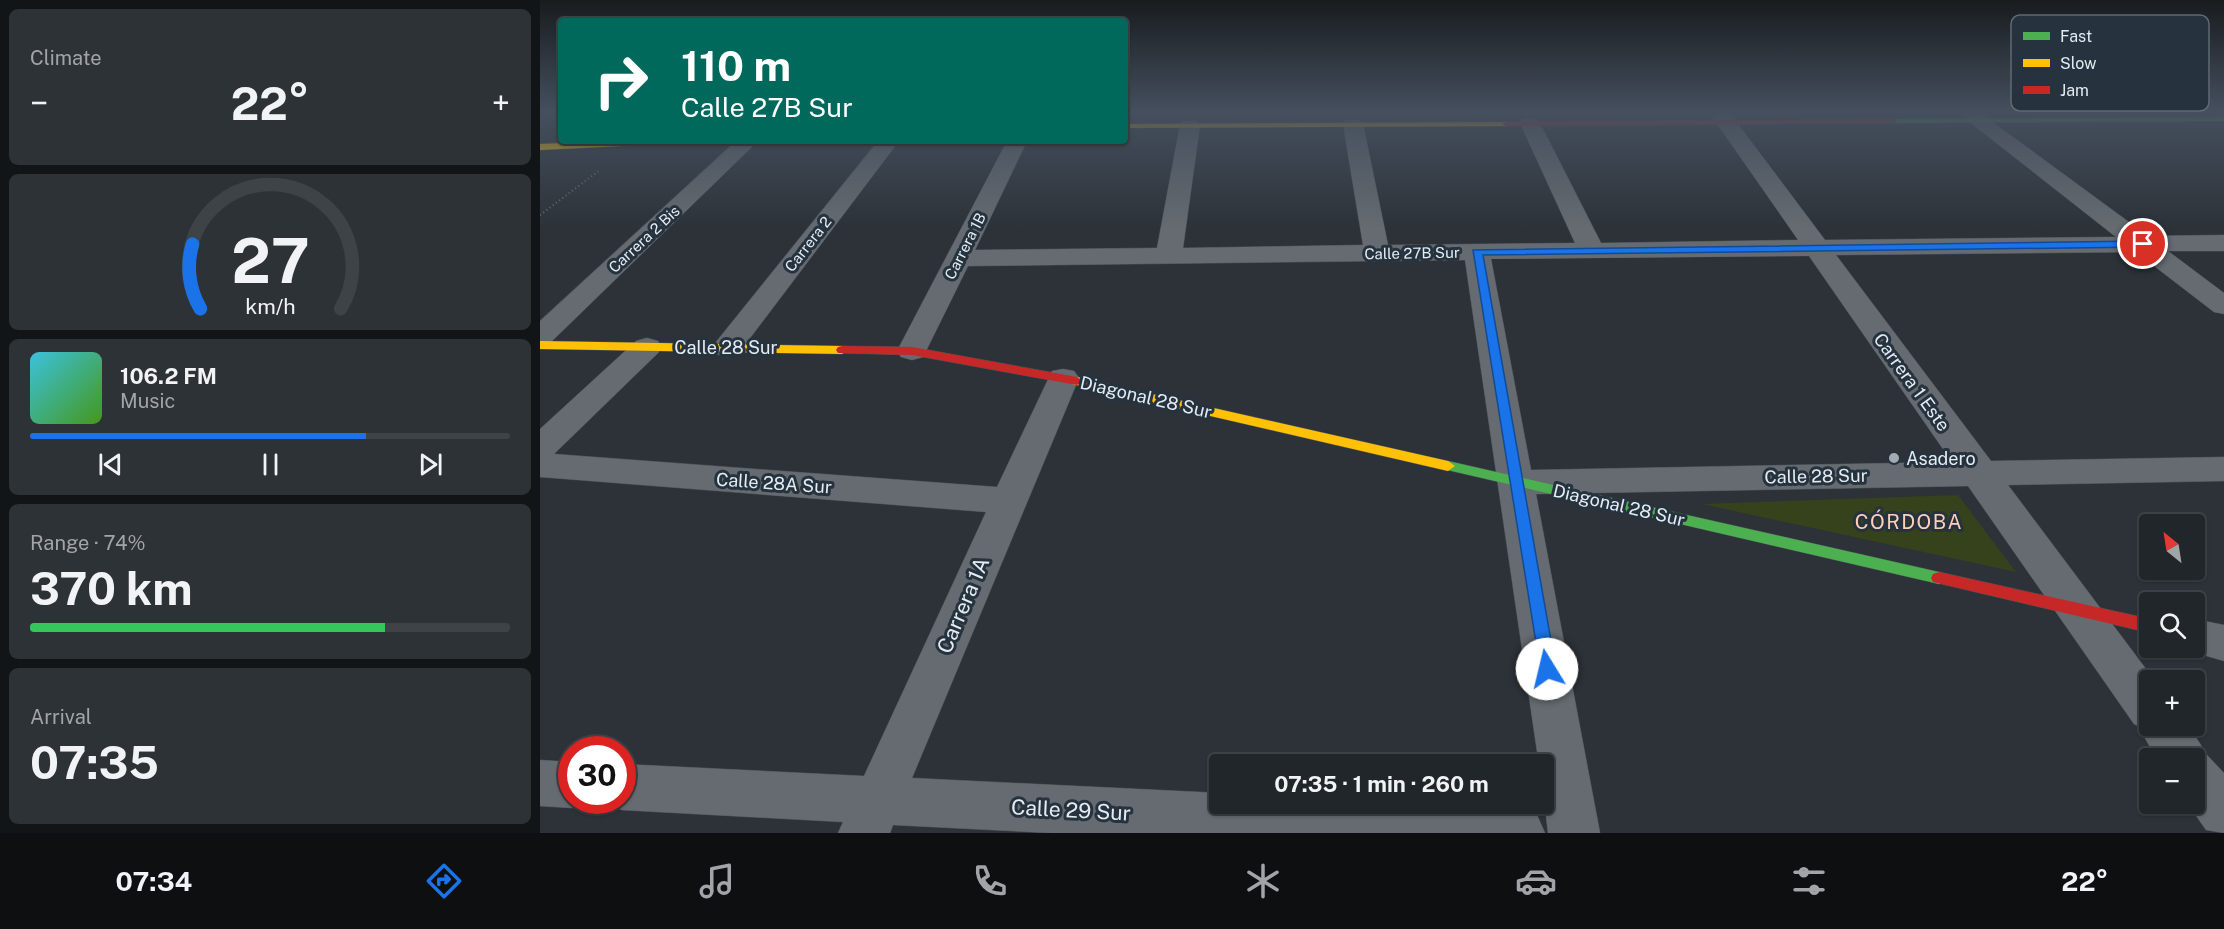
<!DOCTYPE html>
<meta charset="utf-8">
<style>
:root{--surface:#21262a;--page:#2d3236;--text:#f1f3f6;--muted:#a2a5a8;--line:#3e4347;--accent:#1a73e8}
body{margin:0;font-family:"Public Sans",sans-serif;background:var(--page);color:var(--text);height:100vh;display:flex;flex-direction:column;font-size:22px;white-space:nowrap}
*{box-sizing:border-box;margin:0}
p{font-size:20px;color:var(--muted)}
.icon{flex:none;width:33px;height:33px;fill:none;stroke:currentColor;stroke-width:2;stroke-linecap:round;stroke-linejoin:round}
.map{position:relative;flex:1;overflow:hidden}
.drawer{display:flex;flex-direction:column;gap:9px;padding:9px;background:#121517;width:540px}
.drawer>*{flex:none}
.top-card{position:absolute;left:18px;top:18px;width:570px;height:126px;border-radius:6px;box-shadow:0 2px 4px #0004,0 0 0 2px var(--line);background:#00695c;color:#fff;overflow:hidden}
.needle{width:39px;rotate:330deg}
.controls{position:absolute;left:1599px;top:514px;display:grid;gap:12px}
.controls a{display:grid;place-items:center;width:66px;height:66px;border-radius:6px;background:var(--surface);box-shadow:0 2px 4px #0004,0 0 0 2px var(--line);font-size:30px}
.speed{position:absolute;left:18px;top:736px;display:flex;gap:12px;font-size:30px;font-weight:700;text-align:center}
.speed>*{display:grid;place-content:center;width:78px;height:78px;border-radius:50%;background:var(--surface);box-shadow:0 2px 4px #0004,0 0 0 2px var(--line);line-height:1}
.speed .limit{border:9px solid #d22;background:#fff;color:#111}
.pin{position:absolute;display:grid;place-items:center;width:51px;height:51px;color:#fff;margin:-26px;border:3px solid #fff;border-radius:50%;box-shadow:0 2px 6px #0007}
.me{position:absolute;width:66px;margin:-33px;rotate:351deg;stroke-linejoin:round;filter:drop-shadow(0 0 4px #0008)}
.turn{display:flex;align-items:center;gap:21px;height:126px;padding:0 24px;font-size:27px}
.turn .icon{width:78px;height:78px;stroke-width:2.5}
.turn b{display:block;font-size:42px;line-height:51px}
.big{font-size:45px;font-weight:700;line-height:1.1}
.drawer .card{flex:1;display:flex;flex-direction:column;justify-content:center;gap:9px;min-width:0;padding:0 21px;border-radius:9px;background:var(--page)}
.drawer .dial{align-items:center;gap:0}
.dial svg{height:156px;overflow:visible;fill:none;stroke:var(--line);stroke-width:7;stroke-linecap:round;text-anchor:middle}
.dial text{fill:var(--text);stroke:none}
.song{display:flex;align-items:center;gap:18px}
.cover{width:72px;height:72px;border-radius:9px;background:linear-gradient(135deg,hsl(190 70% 55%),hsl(100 70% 35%))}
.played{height:6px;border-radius:3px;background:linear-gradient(90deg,var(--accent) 70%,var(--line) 70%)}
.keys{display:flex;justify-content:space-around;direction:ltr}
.heat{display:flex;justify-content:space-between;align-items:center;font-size:33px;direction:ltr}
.charge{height:9px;border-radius:4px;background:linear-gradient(90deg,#34c759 74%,var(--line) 0)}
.trip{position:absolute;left:669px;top:754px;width:345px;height:60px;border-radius:6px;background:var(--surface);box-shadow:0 2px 4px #0004,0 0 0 2px var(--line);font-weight:700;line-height:60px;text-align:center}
.tab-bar{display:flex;height:96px;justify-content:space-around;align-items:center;background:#0d0f11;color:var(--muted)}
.tab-bar .icon{width:42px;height:42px}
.tab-bar .selected{color:var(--accent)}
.tab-bar b{font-size:27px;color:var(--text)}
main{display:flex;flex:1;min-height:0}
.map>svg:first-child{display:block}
</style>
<main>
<section class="drawer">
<div class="card"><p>Climate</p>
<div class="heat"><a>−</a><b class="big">22°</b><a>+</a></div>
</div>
<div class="card dial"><svg viewBox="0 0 100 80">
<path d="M14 69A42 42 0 1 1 86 69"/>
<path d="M14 69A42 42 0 0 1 10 36" stroke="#1a73e8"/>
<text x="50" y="56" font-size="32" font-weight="700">27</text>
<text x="50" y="72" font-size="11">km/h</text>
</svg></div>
<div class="card">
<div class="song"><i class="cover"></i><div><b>106.2 FM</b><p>Music</p></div></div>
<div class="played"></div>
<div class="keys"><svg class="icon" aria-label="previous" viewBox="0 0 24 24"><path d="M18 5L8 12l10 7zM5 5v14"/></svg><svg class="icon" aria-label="pause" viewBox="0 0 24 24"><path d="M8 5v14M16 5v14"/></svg><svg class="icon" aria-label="next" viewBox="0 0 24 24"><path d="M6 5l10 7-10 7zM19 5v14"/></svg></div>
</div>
<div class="card"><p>Range · 74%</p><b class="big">370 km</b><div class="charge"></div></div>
<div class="card"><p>Arrival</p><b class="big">07:35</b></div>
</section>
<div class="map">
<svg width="1684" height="833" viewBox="0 0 1684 833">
<rect width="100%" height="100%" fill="#2c3238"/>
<path fill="#35421b" d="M 1418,495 L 1476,572 L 1162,504 Z"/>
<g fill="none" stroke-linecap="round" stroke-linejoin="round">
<g stroke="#4a5156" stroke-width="1">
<g id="street">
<path d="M 1169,112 L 1189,112 L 1285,240 L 1576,237 L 1417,112 L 1439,112 L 1608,236 L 1684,235 L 1684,251 L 1628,251 L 1684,293 L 1684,314 L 1674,312 L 1596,252 L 1296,255 L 1451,461 L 1684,457 L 1684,481 L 1468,485 L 1615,681 L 1610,681 L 1610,726 L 1649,726 L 1667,755 L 1684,773 L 1684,833 L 1666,830 L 1648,804 L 1654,804 L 1654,759 L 1617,759 L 1598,726 L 1594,724 L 1428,486 L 996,494 L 1060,833 L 1008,833 L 1004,799 L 1004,765 L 999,765 L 925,260 L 428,266 L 383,357 L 372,360 L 361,357 L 357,351 L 467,141 L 487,141 L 435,250 L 617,248 L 640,125 L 643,121 L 657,121 L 660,125 L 643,248 L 823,245 L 803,124 L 806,120 L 820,120 L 823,124 L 848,245 L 1035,243 L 980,123 L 983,119 L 997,119 L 1000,123 L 1061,243 L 1258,240 ZM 1269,256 L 1412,462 L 991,470 L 951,259 Z"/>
<path d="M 196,141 L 218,141 L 10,343 L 0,346 L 0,321 Z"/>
<path d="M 338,141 L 359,141 L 198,354 L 187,357 L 176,354 L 172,348 L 176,342 Z"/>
<path d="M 107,338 L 118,341 L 122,347 L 118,353 L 14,454 L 457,487 L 512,371 L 523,369 L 534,371 L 539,378 L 372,778 L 680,793 L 680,804 L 897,804 L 979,808 L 997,815 L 1005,833 L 511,833 L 353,825 L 350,833 L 298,833 L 303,822 L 82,810 L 65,803 L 64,801 L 82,801 L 82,764 L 324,776 L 446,512 L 0,477 L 0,429 L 96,341 Z"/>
<path d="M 1654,619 L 1684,625 L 1684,661 L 1639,648 L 1654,648 Z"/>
<path d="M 0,760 L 32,762 L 32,801 L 49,801 L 32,808 L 0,806 Z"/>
</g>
</g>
<g stroke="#4a5156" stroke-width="1">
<g id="fast">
<path d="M 1684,117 L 1684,121 L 1353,123 L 1349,121 L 1353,119 Z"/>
<path d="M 908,461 L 1399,572 L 1405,574 L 1407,578 L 1405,582 L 1399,584 L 903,469 L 901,466 L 903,463 Z"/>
</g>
</g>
<g stroke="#4a5156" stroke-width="1">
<g id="slow">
<path d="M 969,122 L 970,124 L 966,126 L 585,128 L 585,124 Z"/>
<path d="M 71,141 L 128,141 L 124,144 L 0,150 L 0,144 Z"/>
<path d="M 0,341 L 302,346 L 308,350 L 302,354 L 0,349 Z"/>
<path d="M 537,377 L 908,461 L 915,466 L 908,471 L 532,384 L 531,381 Z"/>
</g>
</g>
<g stroke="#4a5156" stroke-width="1">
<g id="jam">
<path d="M 1353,119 L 1356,119 L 1356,123 L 966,126 L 962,124 L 966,122 Z"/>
<path d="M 302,346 L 372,347 L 537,377 L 543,381 L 537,385 L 372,355 L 298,353 L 296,350 L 298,347 Z"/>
<path d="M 1399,572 L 1610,619 L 1610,633 L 1393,582 L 1391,578 L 1393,574 Z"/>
</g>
</g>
<path stroke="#6a6f74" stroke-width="2" stroke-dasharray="1 3" stroke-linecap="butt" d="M 0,215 L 60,170"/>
<use href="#street" fill="#656b70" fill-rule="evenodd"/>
<use href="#fast" fill="#4caf50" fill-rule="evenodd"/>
<use href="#slow" fill="#ffc107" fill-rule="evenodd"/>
<use href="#jam" fill="#c62828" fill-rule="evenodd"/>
</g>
<linearGradient id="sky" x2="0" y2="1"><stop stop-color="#181c1f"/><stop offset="0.49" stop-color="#454f5e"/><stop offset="1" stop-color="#454f5e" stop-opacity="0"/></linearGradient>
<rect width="1684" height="228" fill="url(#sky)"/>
<path fill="#1a73e8" stroke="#114b97" stroke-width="1.5" d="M 1603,241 L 1608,244 L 1607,247 L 943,255 L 1016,669 L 1013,674 L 1007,677 L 1001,674 L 933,250 Z"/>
<circle fill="#a3aab2" stroke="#26333e" stroke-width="2" cx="1354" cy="458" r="6"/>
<g text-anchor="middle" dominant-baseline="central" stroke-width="6" stroke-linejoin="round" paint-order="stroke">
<g font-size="15" fill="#e3ebf3" stroke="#26333e">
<text transform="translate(104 239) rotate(-43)">Carrera 2 Bis</text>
<text transform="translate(268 244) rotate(-52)">Carrera 2</text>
<text transform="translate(425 246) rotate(-63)">Carrera 1B</text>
<text transform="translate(872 253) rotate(-1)">Calle 27B Sur</text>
</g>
<g font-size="18" fill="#e3ebf3" stroke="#26333e">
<text x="186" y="347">Calle 28 Sur</text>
<text transform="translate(1372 382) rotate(54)">Carrera 1 Este</text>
<text transform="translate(606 397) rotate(13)">Diagonal 28 Sur</text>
<text transform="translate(1276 476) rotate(-1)">Calle 28 Sur</text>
<text transform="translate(234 483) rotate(4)">Calle 28A Sur</text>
<text transform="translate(1079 505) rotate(13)">Diagonal 28 Sur</text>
</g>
<g font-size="18" fill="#e3ebf3" stroke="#26333e" text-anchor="start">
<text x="1366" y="458">Asadero</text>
</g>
<g font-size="20" letter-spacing="1.5" fill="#fed0bb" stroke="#26333e">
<text x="1369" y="522">CÓRDOBA</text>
</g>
<g font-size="21" fill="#e3ebf3" stroke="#26333e">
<text transform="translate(423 605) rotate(-67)">Carrera 1A</text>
<text transform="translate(531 810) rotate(3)">Calle 29 Sur</text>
</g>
</g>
<rect x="1471" y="15" width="198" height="96" rx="9" fill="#26333e" stroke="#5f6a74" stroke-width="1.5"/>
<rect x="1483" y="32" width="27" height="8" fill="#4caf50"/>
<rect x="1483" y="59" width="27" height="8" fill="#ffc107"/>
<rect x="1483" y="86" width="27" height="8" fill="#c62828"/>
<g font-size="16" fill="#e3ebf3">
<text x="1520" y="42">Fast</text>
<text x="1520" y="69">Slow</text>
<text x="1520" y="96">Jam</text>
</g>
</svg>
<div class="controls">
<a><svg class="needle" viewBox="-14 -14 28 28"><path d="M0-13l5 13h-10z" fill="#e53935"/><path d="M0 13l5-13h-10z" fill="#a2a5a8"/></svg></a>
<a><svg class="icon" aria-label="search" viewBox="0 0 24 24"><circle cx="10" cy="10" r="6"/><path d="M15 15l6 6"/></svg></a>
<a>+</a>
<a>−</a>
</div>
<div class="speed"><div class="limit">30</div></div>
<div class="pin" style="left:1603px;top:244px;background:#d93025"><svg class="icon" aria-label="arrive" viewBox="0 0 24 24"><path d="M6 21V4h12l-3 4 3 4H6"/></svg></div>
<svg class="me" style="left:1007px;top:669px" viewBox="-20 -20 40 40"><circle r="19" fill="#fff"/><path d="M0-13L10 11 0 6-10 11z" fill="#1a73e8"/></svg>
<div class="trip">07:35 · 1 min · 260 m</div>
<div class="top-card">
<div class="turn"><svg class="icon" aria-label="right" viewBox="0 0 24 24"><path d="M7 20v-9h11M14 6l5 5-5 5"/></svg><div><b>110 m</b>Calle 27B Sur</div></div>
</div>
</div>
</main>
<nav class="tab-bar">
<b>07:34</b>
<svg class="icon selected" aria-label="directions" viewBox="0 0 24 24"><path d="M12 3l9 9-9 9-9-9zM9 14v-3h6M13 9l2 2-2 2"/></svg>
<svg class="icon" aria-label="music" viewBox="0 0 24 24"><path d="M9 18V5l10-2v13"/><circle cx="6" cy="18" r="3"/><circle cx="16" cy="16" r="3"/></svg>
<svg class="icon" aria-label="phone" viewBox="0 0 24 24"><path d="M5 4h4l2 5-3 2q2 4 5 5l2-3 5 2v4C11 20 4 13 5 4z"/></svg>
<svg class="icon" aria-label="climate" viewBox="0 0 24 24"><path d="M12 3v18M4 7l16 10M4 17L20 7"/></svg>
<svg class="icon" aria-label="car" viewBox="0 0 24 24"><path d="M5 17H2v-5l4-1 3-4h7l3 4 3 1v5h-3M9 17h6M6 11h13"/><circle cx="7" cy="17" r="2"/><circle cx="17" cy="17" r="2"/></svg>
<svg class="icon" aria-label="filters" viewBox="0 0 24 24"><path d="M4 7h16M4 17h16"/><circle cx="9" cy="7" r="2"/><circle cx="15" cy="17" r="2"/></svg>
<b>22°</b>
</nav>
